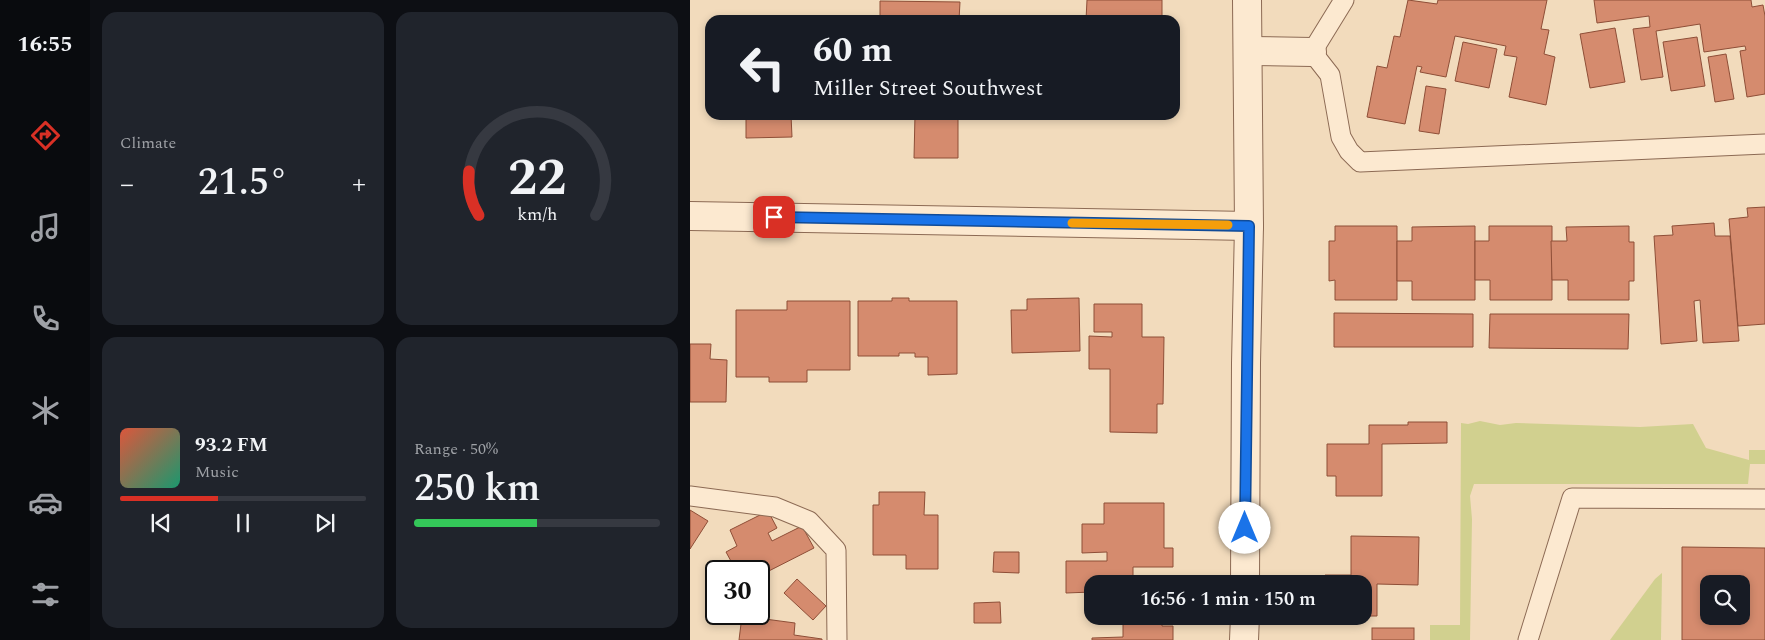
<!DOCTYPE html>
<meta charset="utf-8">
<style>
:root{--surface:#171b24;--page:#20242c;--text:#f1f3f6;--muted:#9ea1a6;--line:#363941;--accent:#d93025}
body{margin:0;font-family:Spectral,serif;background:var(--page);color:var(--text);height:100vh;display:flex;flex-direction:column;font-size:19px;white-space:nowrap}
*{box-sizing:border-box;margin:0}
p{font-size:16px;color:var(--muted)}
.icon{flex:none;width:28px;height:28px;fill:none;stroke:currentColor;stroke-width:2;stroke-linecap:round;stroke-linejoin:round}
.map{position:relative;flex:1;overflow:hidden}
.details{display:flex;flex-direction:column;gap:12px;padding:12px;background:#0d0f14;width:600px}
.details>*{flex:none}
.hud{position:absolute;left:15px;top:15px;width:475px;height:105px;border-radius:15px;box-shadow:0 2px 8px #0003;background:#171b24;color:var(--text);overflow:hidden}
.buttons{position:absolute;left:1010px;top:575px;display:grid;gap:10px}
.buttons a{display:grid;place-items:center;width:50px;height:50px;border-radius:10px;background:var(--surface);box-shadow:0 2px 8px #0003;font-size:25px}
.speed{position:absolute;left:15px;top:560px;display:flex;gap:10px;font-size:25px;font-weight:700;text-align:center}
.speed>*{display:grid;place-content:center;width:65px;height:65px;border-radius:50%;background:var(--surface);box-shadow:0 2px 8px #0003;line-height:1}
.speed .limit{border:2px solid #111;border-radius:8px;background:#fff;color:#111}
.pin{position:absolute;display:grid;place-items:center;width:42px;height:42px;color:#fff;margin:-21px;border-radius:10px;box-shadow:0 2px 8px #0006}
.me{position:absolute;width:55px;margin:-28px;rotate:0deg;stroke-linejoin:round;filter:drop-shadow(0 0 4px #0008)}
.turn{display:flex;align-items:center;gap:18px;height:105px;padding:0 25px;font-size:22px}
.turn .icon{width:65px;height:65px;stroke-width:2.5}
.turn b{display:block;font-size:35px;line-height:42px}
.big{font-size:38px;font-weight:600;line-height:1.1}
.details .widget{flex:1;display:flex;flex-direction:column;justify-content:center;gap:8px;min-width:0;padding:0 18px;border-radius:15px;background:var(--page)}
.details .dial{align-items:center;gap:0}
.dial svg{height:130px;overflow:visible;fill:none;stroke:var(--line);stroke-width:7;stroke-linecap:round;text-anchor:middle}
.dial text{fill:var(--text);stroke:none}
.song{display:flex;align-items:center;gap:15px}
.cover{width:60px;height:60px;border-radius:8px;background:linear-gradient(135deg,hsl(10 70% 55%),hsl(160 70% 35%))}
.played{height:5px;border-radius:2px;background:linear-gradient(90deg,var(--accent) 40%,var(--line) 40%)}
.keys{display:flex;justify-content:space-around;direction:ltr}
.heat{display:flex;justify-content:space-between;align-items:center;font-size:28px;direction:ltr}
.charge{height:8px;border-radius:4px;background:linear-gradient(90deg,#34c759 50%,var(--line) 0)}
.details .tiles{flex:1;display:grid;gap:12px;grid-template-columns:repeat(2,1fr)}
.trip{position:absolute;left:394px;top:575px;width:288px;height:50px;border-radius:15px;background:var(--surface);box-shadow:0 2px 8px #0003;font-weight:600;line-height:50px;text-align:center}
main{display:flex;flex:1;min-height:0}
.tab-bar{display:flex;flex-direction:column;width:90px;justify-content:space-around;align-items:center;background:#090b0e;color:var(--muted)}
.tab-bar .icon{width:35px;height:35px}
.tab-bar .current{color:var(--accent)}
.tab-bar b{font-size:22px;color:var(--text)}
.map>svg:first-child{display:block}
</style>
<main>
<nav class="tab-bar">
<b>16:55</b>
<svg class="icon current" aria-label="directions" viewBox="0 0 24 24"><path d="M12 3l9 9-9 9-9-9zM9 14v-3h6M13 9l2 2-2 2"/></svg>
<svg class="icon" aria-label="music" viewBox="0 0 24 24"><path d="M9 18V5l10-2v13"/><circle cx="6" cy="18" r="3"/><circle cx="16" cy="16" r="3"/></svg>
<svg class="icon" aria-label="phone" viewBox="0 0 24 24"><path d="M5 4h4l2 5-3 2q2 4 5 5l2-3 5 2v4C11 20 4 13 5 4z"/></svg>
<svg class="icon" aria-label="climate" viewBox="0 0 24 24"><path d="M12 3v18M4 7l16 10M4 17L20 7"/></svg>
<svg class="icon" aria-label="car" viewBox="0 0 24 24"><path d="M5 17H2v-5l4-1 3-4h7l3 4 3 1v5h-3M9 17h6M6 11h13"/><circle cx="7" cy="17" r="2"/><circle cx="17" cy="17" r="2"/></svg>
<svg class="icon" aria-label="filters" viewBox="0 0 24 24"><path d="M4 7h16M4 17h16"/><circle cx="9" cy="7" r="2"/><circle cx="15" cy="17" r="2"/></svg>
</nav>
<section class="details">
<div class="tiles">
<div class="widget"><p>Climate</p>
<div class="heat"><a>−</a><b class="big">21.5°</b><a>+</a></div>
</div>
<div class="widget dial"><svg viewBox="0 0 100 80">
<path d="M14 69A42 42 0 1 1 86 69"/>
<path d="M14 69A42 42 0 0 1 8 42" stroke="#d93025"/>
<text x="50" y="56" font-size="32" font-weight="700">22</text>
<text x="50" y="72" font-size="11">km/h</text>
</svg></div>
<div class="widget">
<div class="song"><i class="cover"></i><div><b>93.2 FM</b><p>Music</p></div></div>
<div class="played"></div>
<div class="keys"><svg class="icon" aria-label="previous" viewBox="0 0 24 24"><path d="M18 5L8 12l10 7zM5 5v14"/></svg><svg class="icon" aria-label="pause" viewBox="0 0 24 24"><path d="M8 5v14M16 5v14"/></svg><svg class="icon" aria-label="next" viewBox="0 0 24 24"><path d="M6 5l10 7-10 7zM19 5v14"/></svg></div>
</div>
<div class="widget"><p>Range · 50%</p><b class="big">250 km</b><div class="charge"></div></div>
</div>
</section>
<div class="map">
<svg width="1075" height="640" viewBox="0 0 1075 640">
<rect width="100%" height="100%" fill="#f2dbbc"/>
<g fill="#d1d08f">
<path d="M 790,421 L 810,425 L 826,423 L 950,427 L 1003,424 L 1016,448 L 1059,460 L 1059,450 L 1075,450 L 1075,464 L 1060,464 L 1058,484 L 784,484 L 780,496 L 782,519 L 780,640 L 740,640 L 740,625 L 770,625 L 771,423 L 778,424 Z"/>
<path d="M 972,573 L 971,640 L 920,640 L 965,579 Z"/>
</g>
<g fill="#d58b6e" stroke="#8e4e37" fill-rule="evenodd">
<path d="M 397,0 L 472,0 L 472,20 L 396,20 Z"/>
<path d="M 718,0 L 747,4 L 748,0 L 857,0 L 851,29 L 859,30 L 854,54 L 865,57 L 856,105 L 819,97 L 827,57 L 814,55 L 816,46 L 765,36 L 756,77 L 730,72 L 732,67 L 727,66 L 715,124 L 677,117 L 687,66 L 697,68 L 704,36 L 710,37 Z"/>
<path d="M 904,0 L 1061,0 L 1062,7 L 1073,5 L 1075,16 L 1075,94 L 1057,97 L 1050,51 L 1056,50 L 1055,46 L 1014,52 L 1010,24 L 966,31 L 973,77 L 951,80 L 943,29 L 960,27 L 959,16 L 907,23 Z"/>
<path d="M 190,1 L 270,2 L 269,20 L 190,20 Z"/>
<path d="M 925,28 L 935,82 L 900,88 L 890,34 Z"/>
<path d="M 1007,37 L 1015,86 L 981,91 L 973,42 Z"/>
<path d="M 773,42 L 807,49 L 799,88 L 765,81 Z"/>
<path d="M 1036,54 L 1044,99 L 1025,102 L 1018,57 Z"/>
<path d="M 736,86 L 756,89 L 749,134 L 729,131 Z"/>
<path d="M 56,115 L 101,115 L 102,137 L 56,138 Z"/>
<path d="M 225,115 L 268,115 L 268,158 L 224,158 Z"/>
<path d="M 1075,207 L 1075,324 L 1048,326 L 1039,219 L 1058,217 L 1057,208 Z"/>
<path d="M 1024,223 L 1025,236 L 1040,236 L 1049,341 L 1013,343 L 1010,300 L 1004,301 L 1007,341 L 971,344 L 964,236 L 983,235 L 982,226 Z"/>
<path d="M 645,226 L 707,226 L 707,300 L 645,300 L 645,280 L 639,281 L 639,241 L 645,241 Z"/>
<path d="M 785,226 L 785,300 L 722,300 L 722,281 L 707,281 L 707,241 L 722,241 L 722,227 Z"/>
<path d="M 799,226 L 862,226 L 862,300 L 800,300 L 800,280 L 785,280 L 785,241 L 799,241 Z"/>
<path d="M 939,226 L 939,242 L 944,242 L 944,281 L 939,281 L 939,300 L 878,300 L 878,280 L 862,280 L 861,241 L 877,241 L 876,227 Z"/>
<path d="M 202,298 L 219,298 L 219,301 L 267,301 L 267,374 L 238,375 L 238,357 L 225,357 L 225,353 L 209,353 L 209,356 L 168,356 L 168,301 L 202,301 Z"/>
<path d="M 389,298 L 390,351 L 322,353 L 321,310 L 337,310 L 337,299 Z"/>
<path d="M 97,301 L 160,301 L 160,370 L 117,370 L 117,382 L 79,382 L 79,377 L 46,377 L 46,310 L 97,310 Z"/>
<path d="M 404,304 L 452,304 L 452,337 L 474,337 L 473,404 L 467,404 L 467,433 L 420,432 L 420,369 L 399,369 L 399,336 L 422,337 L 422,332 L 404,332 Z"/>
<path d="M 644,313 L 783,314 L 783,347 L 644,347 Z"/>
<path d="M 800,314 L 939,314 L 938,349 L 799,348 Z"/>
<path d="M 0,344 L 21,344 L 20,359 L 37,360 L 36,402 L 0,402 Z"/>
<path d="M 718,422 L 757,422 L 757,443 L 692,444 L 692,496 L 646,496 L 646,476 L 637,476 L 637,444 L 679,444 L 679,425 L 718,425 Z"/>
<path d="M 189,492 L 235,492 L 234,515 L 248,515 L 248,569 L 216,569 L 216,555 L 183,555 L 183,505 L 189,505 Z"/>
<path d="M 414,503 L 474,503 L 474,548 L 483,548 L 483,567 L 443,567 L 443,584 L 402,584 L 402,592 L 376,593 L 376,561 L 417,561 L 417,552 L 392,553 L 392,524 L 414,524 Z"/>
<path d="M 0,510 L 18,521 L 0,549 Z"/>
<path d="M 78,511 L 87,528 L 78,533 L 82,541 L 112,526 L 124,548 L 69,576 L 69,571 L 42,571 L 38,565 L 42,563 L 36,552 L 47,546 L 40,530 Z"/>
<path d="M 661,536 L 729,537 L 728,585 L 687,584 L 687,616 L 672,616 L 672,584 L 635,584 L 635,575 L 661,575 Z"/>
<path d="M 992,547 L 1075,548 L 1075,640 L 992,640 ZM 1019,584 L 1051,584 L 1051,616 L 1019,616 Z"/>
<path d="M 304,552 L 329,552 L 329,573 L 303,572 Z"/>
<path d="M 107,579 L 136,606 L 123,620 L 94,593 Z"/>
<path d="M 310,602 L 311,623 L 284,623 L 284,603 Z"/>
<path d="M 52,616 L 105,623 L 104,635 L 132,639 L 132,640 L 49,640 Z"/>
<path d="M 433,616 L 472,616 L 472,626 L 483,626 L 483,640 L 402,640 L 402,638 L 433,637 Z"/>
<rect x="682" y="628" width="42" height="12"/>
</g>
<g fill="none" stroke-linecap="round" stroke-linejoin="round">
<g stroke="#8c6a54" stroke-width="21">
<g id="service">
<path d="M 654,0 L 622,52 L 640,75 L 651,137 L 659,151 L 670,162 L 1075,144"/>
<path d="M 0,496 L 85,507 L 119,521 L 146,550 L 147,640"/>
<path d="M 838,640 L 882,498 L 1075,499"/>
</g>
</g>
<g stroke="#8c6a54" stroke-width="30">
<g id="minor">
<path d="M 559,51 L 622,52"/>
<path d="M 0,216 L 559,226"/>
<path d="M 555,584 L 556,363 L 559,226 L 557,0"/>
<path d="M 554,640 L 555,616"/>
</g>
</g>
<use href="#service" stroke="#fce9d0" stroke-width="19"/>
<use href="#minor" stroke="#fce9d0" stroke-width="28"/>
</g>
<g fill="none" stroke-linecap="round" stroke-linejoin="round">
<g stroke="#114b97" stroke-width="12">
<path id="route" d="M 84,217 L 559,226 L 555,528"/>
</g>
<use href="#route" stroke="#1a73e8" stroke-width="9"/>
<path stroke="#f59e0b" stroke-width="9" d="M 382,223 L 538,225"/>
</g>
</svg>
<div class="buttons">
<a><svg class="icon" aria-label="search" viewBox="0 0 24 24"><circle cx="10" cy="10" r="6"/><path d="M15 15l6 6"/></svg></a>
</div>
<div class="speed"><div class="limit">30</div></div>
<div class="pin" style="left:84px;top:217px;background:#d93025"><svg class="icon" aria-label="arrive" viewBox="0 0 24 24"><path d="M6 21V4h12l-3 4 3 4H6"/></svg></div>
<svg class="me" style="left:555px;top:528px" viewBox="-20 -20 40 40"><circle r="19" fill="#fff"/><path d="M0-13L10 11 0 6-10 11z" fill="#1a73e8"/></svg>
<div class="trip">16:56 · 1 min · 150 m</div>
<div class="hud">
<div class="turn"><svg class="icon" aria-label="left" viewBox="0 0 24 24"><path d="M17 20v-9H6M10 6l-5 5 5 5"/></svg><div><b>60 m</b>Miller Street Southwest</div></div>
</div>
</div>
</main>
